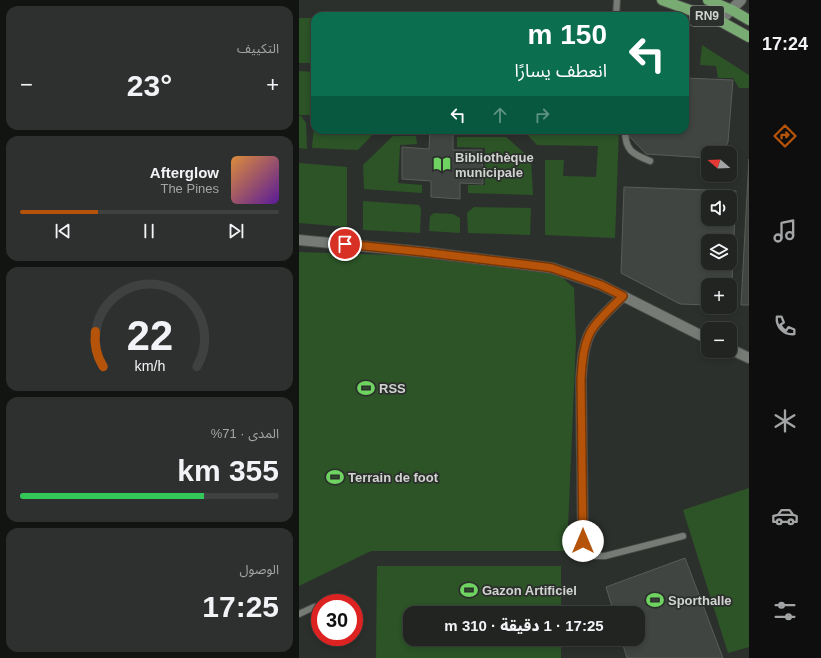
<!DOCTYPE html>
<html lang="ar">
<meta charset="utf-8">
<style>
:root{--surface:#212421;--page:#2d302e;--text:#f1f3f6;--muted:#a2a4a5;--line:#3e413f;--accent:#b45309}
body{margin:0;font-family:Helvetica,"Noto Sans Arabic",sans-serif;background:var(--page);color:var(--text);direction:rtl;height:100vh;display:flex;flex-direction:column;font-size:15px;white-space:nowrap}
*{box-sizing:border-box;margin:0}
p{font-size:13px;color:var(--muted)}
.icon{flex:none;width:22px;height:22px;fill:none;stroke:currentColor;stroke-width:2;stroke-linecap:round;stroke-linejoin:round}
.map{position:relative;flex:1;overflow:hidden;direction:ltr}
.side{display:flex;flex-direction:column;gap:6px;padding:6px;background:#121412;width:299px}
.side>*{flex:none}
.banner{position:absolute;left:12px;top:12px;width:378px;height:122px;border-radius:12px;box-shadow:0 2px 6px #0003,0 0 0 1px var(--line);direction:rtl;background:#0b6e4f;color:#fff;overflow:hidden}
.needle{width:26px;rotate:289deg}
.tools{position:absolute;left:402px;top:146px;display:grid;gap:8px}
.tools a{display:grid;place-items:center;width:36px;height:36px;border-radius:8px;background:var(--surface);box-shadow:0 2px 6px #0003,0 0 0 1px var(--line);font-size:20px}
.speed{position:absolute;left:12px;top:594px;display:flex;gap:8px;font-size:20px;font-weight:700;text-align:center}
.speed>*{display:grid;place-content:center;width:52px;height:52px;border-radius:50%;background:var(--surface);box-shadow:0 2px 6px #0003,0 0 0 1px var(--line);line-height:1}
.speed .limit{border:6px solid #d22;background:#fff;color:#111}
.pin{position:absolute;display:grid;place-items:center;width:34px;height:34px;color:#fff;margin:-17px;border:2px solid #fff;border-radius:50%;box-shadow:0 1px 4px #0007}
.me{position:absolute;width:44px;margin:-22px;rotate:0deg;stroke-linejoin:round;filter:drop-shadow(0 0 3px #0008)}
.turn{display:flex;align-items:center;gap:14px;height:84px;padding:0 16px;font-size:18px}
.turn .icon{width:52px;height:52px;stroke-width:2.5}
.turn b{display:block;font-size:28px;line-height:34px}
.lanes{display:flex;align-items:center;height:38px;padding:0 16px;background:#0003;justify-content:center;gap:20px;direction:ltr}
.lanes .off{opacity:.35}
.big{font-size:30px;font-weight:800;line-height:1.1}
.side .card{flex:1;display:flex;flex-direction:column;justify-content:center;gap:6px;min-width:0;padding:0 14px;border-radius:12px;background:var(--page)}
.side .dial{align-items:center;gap:0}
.dial svg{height:104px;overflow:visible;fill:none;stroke:var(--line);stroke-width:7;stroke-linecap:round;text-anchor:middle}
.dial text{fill:var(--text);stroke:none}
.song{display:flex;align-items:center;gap:12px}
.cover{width:48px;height:48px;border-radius:6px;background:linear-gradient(135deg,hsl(30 70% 55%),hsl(270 70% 35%))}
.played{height:4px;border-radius:2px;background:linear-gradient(90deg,var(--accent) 30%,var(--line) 30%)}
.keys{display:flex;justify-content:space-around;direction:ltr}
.heat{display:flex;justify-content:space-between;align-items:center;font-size:22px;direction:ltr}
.charge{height:6px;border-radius:3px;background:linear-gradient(90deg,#34c759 71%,var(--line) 0)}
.trip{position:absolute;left:104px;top:606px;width:242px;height:40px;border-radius:12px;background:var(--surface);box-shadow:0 2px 6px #0003,0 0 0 1px var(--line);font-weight:800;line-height:40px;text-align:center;direction:rtl}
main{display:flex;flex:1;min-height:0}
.tab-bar{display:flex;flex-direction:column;width:72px;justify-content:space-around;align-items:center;background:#0d0e0d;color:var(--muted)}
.tab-bar .icon{width:28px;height:28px}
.tab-bar .on{color:var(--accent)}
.tab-bar b{font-size:18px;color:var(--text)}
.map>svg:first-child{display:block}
</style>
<main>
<nav class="tab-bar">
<b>17:24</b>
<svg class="icon on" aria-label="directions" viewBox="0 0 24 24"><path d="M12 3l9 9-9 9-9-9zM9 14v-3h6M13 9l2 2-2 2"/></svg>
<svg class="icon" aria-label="music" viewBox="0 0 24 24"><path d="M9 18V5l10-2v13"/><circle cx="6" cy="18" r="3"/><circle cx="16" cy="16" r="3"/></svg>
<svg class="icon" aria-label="phone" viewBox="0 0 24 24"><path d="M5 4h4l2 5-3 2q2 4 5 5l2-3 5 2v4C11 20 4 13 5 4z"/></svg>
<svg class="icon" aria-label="climate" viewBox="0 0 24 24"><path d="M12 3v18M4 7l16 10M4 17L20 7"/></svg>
<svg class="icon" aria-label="car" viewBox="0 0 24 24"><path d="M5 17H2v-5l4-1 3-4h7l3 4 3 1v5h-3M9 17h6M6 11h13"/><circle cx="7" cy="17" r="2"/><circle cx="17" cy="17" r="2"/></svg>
<svg class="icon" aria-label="filters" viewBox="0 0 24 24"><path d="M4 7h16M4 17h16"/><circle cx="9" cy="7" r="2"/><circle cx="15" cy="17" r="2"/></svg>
</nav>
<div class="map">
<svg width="450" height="658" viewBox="0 0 450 658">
<rect width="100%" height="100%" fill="#2c302c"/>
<g fill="#2c5427">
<rect x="0" y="18" width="16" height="45"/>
<path d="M 403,45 L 450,75 L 450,88 L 440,88 L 434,78 L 419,78 L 417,66 L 401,65 Z"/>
<path d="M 0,71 L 16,72 L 16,112 L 13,115 L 0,115 Z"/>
<path d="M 0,116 L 2,116 L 7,123 L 8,149 L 0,148 Z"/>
<path d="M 16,124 L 16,130 L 78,130 L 59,150 L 13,148 L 15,125 Z"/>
<path d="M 224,130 L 238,130 L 244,133 L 248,130 L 320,130 L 316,238 L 246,235 L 246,160 L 265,160 L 264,176 L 297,177 L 299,146 L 238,145 Z"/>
<path d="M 94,136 L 117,136 L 118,144 L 101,145 L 99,183 L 123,185 L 123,193 L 65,189 L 64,165 Z"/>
<path d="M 158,137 L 207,137 L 232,159 L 234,195 L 169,193 L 169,185 L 186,185 L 186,148 L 158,147 Z"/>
<path d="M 0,163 L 48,167 L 48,227 L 0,223 Z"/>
<path d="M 64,201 L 120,205 L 122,209 L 121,233 L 64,230 Z"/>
<path d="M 175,207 L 232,208 L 231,235 L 169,233 L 168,213 Z"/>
<path d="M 135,213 L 154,214 L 161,218 L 161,233 L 130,231 L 131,216 Z"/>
<path d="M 0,252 L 120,256 L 254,269 L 275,288 L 277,341 L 268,551 L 72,551 L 0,586 Z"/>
<path d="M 450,488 L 450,647 L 429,653 L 384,510 Z"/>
<path d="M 78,566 L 262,566 L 262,613 L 111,613 L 111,639 L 262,639 L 262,658 L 77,658 Z"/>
</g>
<g fill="#414541" stroke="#595d58" fill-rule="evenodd">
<path d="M 386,78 L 434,80 L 429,142 L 423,153 L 409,153 L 409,158 L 347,154 L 330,136 L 330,130 L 386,130 Z"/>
<path d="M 131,130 L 154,130 L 154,150 L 183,150 L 184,184 L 161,183 L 161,199 L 132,197 L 132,181 L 103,179 L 103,147 L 130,149 Z"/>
<path d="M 450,159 L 450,305 L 442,305 Z"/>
<path d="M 325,187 L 437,191 L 432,305 L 431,305 L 431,285 L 409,285 L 409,305 L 381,304 L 322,273 ZM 409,197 L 431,197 L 431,219 L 409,219 ZM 409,241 L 431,241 L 431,263 L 409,263 Z"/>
<path d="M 386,558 L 424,658 L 328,658 L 322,639 L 339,639 L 339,613 L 315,613 L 307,587 Z"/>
</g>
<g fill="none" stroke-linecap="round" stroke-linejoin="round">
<g stroke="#4a4c49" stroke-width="8">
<g id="lane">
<path d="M 317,16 L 318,0"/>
<path d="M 326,130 C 326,150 333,154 351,161"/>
<path d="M 284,541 L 286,550 L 293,556 L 306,556 L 384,536"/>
<path d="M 0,614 L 15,607 L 21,606"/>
</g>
</g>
<g stroke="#4a4c49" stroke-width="12">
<g id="street">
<path d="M 421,21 L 442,0"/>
<path d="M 0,240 L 124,252 L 253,268 L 302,285 L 409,339"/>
<path d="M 431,349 L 450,358"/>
<path d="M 284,541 L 282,380 C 283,364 284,345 292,331 C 300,318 313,307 324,296"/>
</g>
</g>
<g stroke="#4a4c49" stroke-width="12">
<g id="primary">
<path d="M 363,0 L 421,21 L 450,37"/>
<path d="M 409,0 L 433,10 L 450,20"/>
</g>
</g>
<use href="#lane" stroke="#777b76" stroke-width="6"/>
<use href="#street" stroke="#777b76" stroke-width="10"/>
<use href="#primary" stroke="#79ac72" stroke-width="10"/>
</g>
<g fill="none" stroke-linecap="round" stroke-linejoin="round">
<g stroke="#753606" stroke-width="10">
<path id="route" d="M 46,244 L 124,252 L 247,267 L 253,268 L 302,285 L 324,296 C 313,307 300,318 292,331 C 284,345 283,364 282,380 L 284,541"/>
</g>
<use href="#route" stroke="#b45309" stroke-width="7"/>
</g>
<defs>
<g id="library-bare" transform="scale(1.38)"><path d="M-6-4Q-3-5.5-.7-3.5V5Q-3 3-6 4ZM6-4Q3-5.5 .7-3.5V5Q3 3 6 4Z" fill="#6ed360" stroke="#2c302c" stroke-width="2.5" paint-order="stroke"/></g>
<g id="stadium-bare" transform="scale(1.38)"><path d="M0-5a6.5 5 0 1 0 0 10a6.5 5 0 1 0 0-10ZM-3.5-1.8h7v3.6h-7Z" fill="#6ed360" stroke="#2c302c" stroke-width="2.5" paint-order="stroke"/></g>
</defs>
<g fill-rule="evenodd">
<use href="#library-bare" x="143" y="164"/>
<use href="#stadium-bare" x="67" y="388"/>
<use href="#stadium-bare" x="36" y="477"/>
<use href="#stadium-bare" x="170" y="590"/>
<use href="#stadium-bare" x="356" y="600"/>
</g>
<g text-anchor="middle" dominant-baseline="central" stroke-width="3.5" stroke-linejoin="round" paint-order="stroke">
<rect fill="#2c302c" stroke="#a0a29f" stroke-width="1" x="391" y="6" width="34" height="20" rx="3"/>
<g font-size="12" font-weight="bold" fill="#d1d3d0">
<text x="408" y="16">RN9</text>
</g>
<g font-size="13" font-weight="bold" fill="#d1d3d0" stroke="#2c302c" text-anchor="start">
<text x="156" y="157">Bibliothèque<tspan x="156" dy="15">municipale</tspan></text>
<text x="80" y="388">RSS</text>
<text x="49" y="477">Terrain de foot</text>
<text x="183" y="590">Gazon Artificiel</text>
<text x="369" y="600">Sporthalle</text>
</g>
</g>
</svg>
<div class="tools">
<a><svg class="needle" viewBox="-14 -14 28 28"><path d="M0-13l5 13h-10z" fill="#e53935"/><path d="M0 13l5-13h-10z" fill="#a2a4a5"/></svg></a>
<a><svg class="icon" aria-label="sound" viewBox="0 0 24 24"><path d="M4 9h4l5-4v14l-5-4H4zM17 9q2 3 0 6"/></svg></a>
<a><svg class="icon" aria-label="layers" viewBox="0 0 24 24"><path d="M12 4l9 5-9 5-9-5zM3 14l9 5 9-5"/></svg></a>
<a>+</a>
<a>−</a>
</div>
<div class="speed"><div class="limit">30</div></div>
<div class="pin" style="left:46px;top:244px;background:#d93025"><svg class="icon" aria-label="arrive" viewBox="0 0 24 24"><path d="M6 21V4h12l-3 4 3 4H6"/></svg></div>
<svg class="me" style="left:284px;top:541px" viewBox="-20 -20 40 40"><circle r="19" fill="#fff"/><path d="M0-13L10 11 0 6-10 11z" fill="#b45309"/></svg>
<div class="trip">17:25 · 1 دقيقة · 310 m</div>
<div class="banner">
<div class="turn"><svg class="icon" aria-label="left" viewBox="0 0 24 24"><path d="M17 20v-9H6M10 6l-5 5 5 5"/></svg><div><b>150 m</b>انعطف يسارًا</div></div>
<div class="lanes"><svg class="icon" aria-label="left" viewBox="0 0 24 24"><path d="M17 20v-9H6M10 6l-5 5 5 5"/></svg><svg class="icon off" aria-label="ahead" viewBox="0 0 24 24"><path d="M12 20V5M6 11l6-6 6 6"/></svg><svg class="icon off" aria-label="right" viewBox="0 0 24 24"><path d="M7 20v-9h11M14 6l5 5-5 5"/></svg></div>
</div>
</div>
<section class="side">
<div class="card"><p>التكييف</p>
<div class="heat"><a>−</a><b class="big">23°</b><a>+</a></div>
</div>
<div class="card">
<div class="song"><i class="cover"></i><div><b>Afterglow</b><p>The Pines</p></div></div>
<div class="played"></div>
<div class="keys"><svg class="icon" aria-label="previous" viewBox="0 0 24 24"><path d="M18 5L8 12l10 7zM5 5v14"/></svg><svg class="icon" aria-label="pause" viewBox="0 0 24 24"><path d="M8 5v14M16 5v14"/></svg><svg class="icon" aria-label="next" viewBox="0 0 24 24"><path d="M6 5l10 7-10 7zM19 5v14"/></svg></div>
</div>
<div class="card dial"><svg viewBox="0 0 100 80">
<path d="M14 69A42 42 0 1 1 86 69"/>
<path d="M14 69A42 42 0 0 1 8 42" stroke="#b45309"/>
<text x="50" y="56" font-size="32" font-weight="700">22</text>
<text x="50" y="72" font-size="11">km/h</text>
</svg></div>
<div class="card"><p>المدى · 71%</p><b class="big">355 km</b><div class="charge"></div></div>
<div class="card"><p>الوصول</p><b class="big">17:25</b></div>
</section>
</main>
